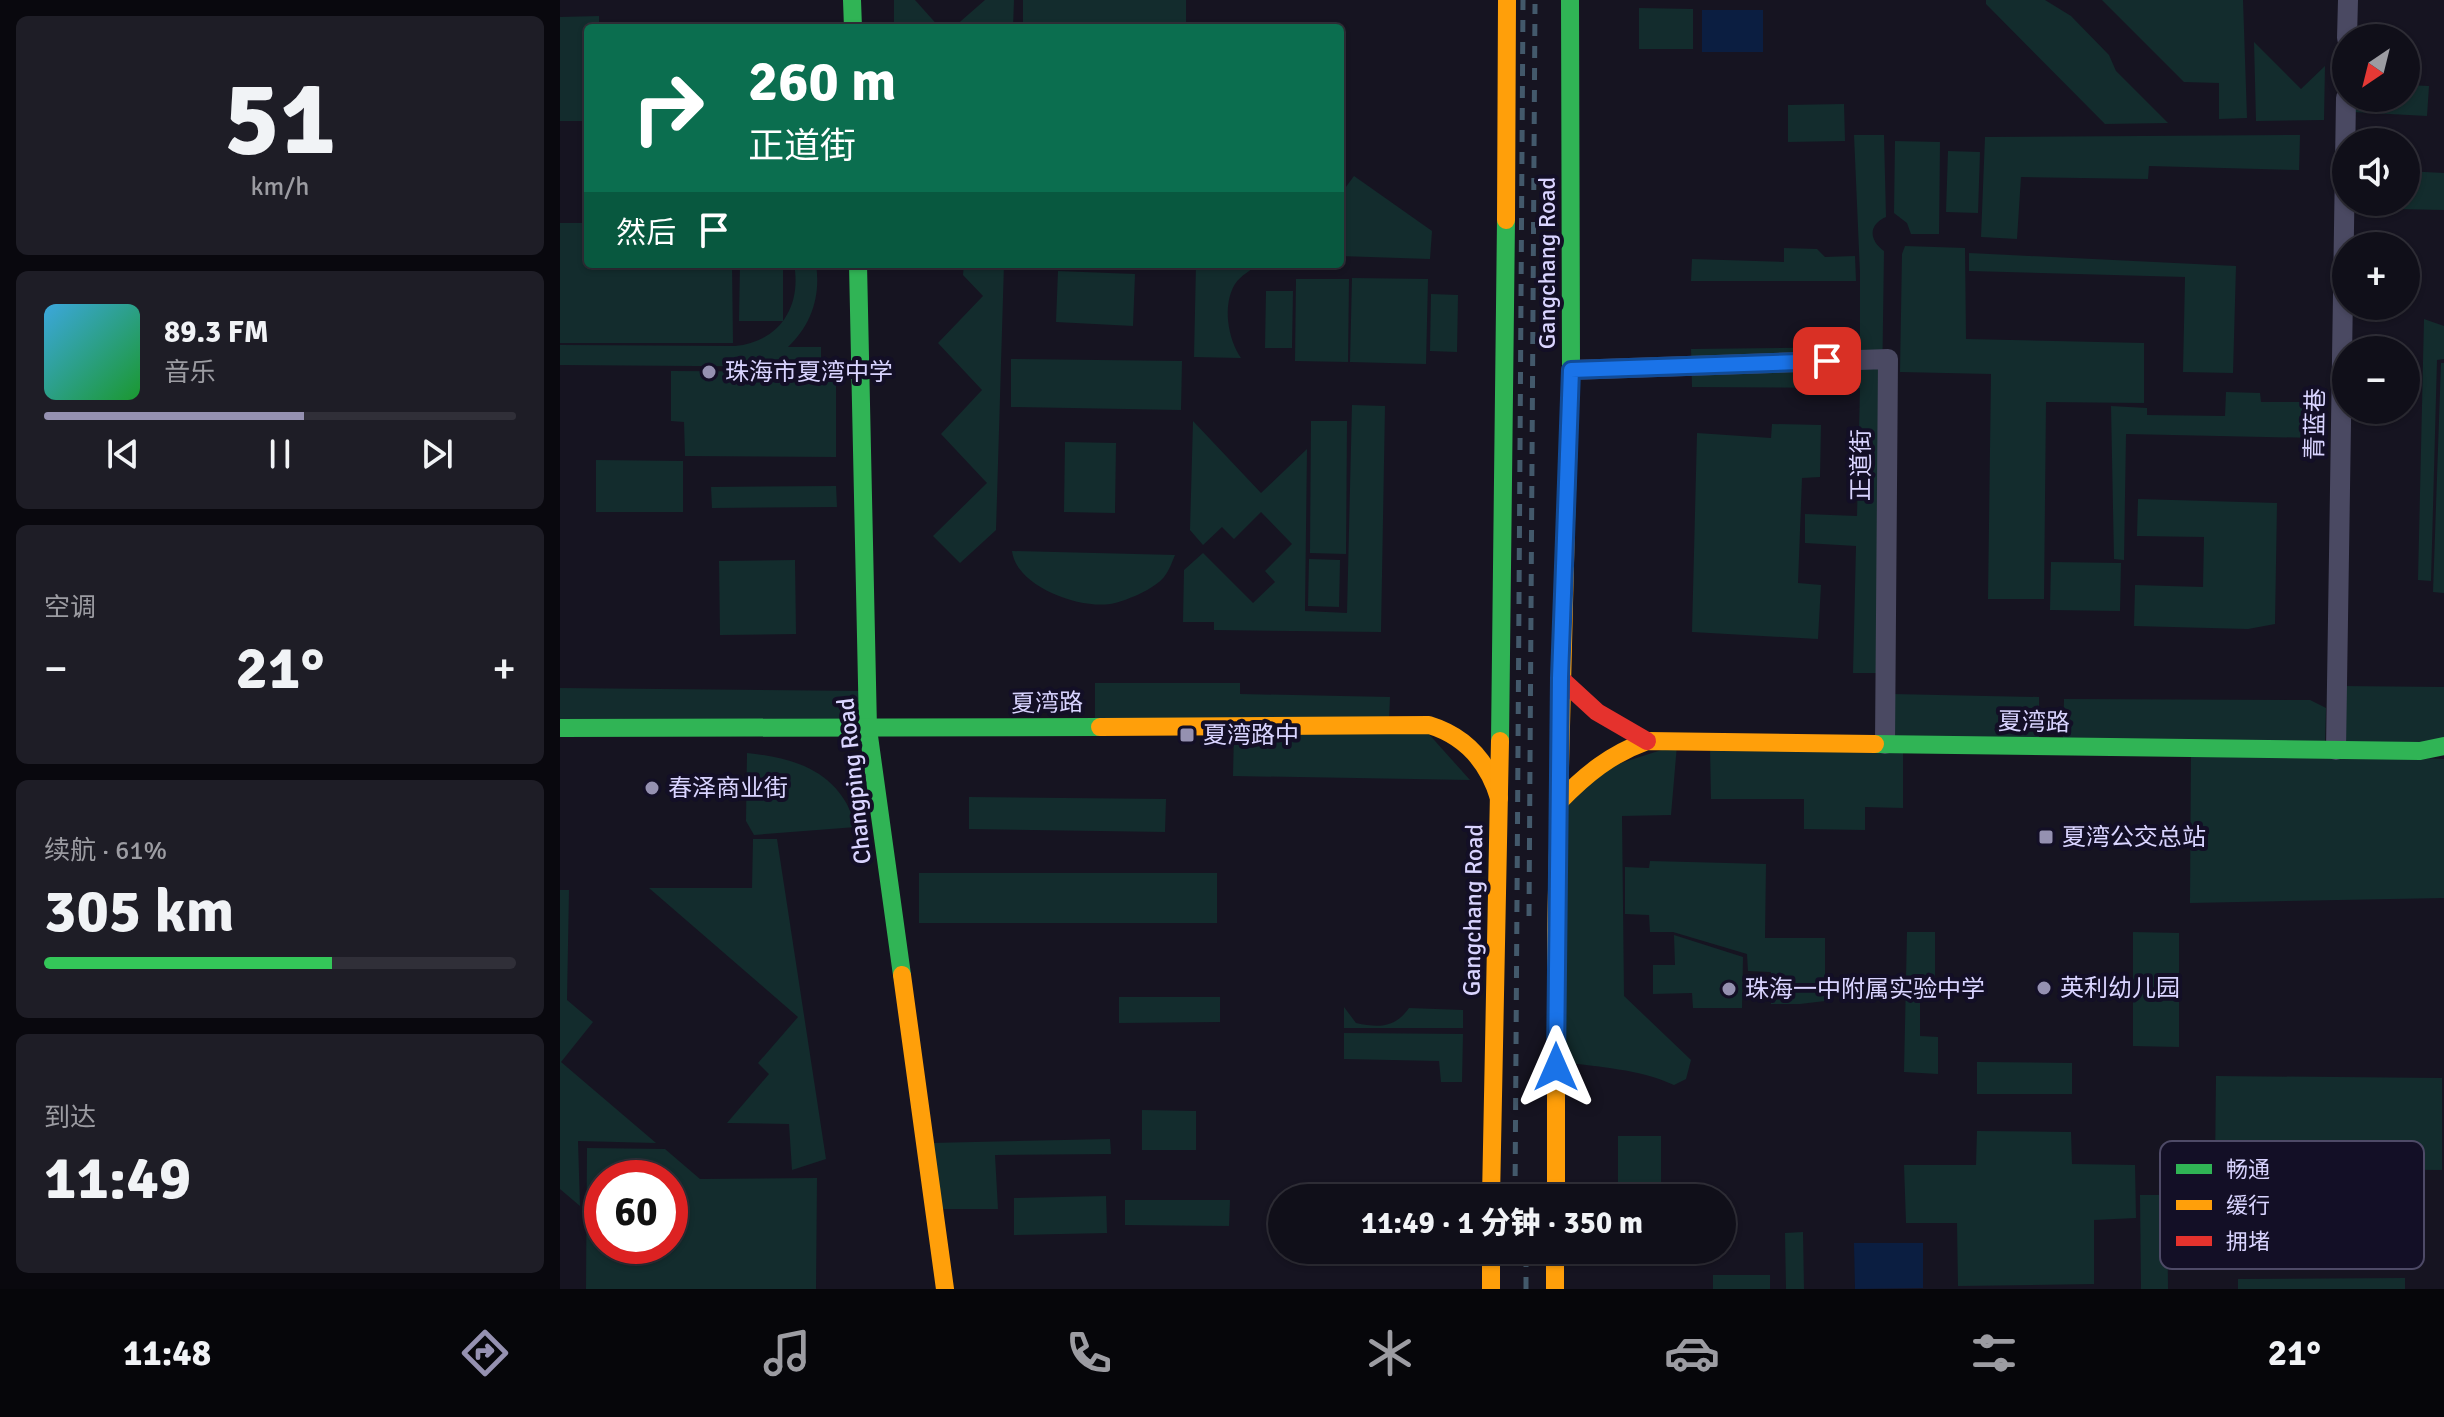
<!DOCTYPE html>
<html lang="zh">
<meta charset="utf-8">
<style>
:root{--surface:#100f19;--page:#1e1d26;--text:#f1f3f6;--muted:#9c9ca2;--line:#302f38;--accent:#9591b1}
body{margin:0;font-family:Signika,"Noto Sans SC",sans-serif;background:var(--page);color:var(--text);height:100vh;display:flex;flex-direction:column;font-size:30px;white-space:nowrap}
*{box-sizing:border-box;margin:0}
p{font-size:26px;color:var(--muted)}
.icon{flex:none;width:44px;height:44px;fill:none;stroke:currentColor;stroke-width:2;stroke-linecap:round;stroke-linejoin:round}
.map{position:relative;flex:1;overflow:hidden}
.sheet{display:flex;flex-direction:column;gap:16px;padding:16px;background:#09080e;width:560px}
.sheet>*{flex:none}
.top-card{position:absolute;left:24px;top:24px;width:760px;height:244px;border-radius:8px;box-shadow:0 2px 6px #0004,0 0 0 2px var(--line);background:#0b6e4f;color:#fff;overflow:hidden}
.needle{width:52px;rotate:215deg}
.tools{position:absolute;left:1772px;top:24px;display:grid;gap:16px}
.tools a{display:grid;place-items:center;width:88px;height:88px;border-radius:50%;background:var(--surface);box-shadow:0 2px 6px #0004,0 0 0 2px var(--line);font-size:40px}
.speed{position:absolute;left:24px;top:1160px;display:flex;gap:16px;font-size:40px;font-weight:700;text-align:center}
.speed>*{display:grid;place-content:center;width:104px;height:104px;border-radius:50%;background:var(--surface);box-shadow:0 2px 6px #0004,0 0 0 2px var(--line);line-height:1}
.speed .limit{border:12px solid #d22;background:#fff;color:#111}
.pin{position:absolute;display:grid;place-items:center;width:68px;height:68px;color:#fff;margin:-34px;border-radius:16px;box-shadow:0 4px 12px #0006}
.me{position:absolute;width:88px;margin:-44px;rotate:0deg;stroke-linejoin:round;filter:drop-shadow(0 0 6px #0008)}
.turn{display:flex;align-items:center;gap:28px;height:168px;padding:0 32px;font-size:36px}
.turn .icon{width:104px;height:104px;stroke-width:2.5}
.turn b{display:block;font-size:56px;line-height:68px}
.then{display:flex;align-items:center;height:76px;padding:0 32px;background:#0003;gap:16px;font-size:30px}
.big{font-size:60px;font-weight:800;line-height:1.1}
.sheet .card{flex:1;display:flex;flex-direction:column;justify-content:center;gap:12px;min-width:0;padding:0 28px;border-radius:12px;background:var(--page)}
.sheet .dial{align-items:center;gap:0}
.dial b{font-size:104px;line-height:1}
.song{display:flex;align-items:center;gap:24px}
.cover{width:96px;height:96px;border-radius:12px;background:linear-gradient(135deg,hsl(200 70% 55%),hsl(130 70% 35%))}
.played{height:8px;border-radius:4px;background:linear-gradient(90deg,var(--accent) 55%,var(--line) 55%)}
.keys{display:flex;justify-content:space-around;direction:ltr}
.heat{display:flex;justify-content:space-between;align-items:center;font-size:44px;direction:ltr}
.charge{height:12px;border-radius:6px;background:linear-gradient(90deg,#34c759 61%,var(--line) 0)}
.trip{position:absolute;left:708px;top:1184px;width:468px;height:80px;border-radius:40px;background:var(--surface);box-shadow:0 2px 6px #0004,0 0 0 2px var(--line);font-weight:800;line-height:80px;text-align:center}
.menu{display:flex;height:128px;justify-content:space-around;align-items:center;background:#06060a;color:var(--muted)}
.menu .icon{width:56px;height:56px}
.menu .current{color:var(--accent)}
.menu b{font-size:36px;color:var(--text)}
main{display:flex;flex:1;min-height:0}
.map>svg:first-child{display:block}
</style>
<main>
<section class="sheet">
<div class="card dial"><b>51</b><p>km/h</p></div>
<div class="card">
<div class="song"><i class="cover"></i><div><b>89.3 FM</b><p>音乐</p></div></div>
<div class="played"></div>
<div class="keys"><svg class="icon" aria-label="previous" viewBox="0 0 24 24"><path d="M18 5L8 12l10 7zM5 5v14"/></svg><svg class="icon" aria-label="pause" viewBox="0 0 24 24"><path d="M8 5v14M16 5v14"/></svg><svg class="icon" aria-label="next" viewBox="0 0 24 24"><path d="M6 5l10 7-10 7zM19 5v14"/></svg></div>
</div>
<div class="card"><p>空调</p>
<div class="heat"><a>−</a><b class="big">21°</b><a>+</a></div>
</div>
<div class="card"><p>续航 · 61%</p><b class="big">305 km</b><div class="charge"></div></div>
<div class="card"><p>到达</p><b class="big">11:49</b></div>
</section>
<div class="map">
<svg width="1884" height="1289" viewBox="0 0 1884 1289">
<rect width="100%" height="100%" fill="#161421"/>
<g fill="#132c2d" fill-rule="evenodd">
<path d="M 334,0 L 355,0 L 380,28 L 334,28 Z"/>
<path d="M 425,0 L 454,0 L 453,28 L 393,28 Z"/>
<rect x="463" y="0" width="163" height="28"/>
<path d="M 1426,0 L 1485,0 L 1511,16 L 1549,55 L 1556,71 L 1608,123 L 1545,124 L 1426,4 Z"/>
<path d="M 1542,0 L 1683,0 L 1687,118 L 1659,119 L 1659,83 L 1624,82 Z"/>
<path d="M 1079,8 L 1133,9 L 1133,49 L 1079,49 Z"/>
<path d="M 39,16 L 39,28 L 28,28 L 28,121 L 0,121 L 0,17 Z"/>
<path d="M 1694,42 L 1741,89 L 1765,66 L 1764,120 L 1696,121 Z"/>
<path d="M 1846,85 L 1869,86 L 1867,116 L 1793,112 L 1794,98 L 1846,98 Z"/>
<path d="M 1284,104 L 1285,141 L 1228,142 L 1228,105 Z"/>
<path d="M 1294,135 L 1324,135 L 1326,217 C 1308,225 1309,240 1324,251 L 1318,673 L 1293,673 L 1296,546 L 1245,543 L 1245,514 L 1297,516 L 1300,388 L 1132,387 L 1131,349 L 1300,347 L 1300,273 Z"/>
<path d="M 1740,135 L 1739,170 L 1589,166 L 1588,179 L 1461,177 L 1457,239 L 1421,237 L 1425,137 Z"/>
<path d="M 1335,141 L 1380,142 L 1379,234 L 1351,234 L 1347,223 L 1334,213 Z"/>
<path d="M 1388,151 L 1420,152 L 1418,213 L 1386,212 Z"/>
<path d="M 1846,171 L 1884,173 L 1884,210 L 1792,208 L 1792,202 L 1846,202 Z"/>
<path d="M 794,176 L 872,231 L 870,259 L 780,256 L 780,195 Z"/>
<path d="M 0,223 L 28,223 L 28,264 L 172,264 L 173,343 L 0,343 Z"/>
<path d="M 1345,246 L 1405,248 L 1406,339 L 1584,343 L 1584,403 L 1486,402 L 1484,599 L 1428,599 L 1431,374 L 1340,372 L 1342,254 Z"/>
<path d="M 1224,248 L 1257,249 L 1265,257 L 1295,256 L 1296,281 L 1131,281 L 1132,259 L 1224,262 Z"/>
<path d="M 1409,253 L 1676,266 L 1673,373 L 1623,372 L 1625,277 L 1409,271 Z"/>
<path d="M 180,264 L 223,264 L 223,321 L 179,321 Z"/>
<path d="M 234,264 L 256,264 C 261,297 251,325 228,347 L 261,347 L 261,367 L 0,365 L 0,345 L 175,346 C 219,342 242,307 234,264 Z"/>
<path d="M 404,264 L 444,264 L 436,530 L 400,563 L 373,536 L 427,483 L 381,434 L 422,390 L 378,343 L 423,296 L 403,275 Z"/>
<path d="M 636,264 L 700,264 C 691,270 681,275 675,284 C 662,305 668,339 681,358 L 634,357 Z"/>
<path d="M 498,271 L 575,274 L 573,326 L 496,322 Z"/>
<path d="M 792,278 L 868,279 L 866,364 L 790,362 Z"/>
<path d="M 736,279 L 789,279 L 788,362 L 735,361 Z"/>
<path d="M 706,291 L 733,291 L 732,348 L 705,348 Z"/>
<path d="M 871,294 L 898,295 L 897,352 L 870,351 Z"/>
<path d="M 1864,319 L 1884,326 L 1884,359 L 1877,360 L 1871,581 L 1858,580 Z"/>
<path d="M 451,359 L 622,361 L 621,410 L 451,407 Z"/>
<path d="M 1881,363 L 1884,363 L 1884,593 L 1873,592 Z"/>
<path d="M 111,371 L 264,372 L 265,382 L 276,382 L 276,457 L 125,456 L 124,422 L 111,421 Z"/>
<path d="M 1666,392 L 1700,393 L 1701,402 L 1756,402 L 1756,438 L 1566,434 L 1564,560 L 1554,559 L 1551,406 L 1587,408 L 1587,415 L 1665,416 Z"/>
<path d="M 792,405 L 825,406 L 821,632 L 654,630 L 654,622 L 623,622 L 624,570 L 643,553 L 693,603 L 715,582 L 705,571 L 732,544 L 701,512 L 674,539 L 662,527 L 643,545 L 630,530 L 633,421 L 701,493 L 747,449 L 745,611 L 787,613 Z"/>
<path d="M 751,421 L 787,421 L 786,554 L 750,553 Z"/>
<path d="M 1212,424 L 1261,425 L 1260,477 L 1242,478 L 1238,583 L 1261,585 L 1258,639 L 1132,632 L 1137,433 L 1211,438 Z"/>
<path d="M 505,442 L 556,443 L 555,513 L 504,512 Z"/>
<path d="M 36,460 L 123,461 L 123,512 L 36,512 Z"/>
<path d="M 276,486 L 277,507 L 152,508 L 151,487 Z"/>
<path d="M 1578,499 L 1717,503 L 1715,624 L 1688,629 L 1574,626 L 1575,585 L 1643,587 L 1644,537 L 1577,536 Z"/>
<path d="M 452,551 L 615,555 C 612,562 609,571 604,577 C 594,589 570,599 555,603 C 523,611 456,587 452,551 Z"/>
<path d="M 749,559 L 780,560 L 779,607 L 748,606 Z"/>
<path d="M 235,560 L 236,634 L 160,635 L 159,561 Z"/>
<path d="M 1491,562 L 1561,563 L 1560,611 L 1490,610 Z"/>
<path d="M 535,683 L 680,683 L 680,694 L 830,697 L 829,721 L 535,722 Z"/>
<path d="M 1781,686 L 1884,687 L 1884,741 L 1781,746 Z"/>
<path d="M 0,688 L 304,691 L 303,725 L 0,722 Z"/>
<path d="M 1332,694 L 1479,697 L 1479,741 L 1331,738 Z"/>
<path d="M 1504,699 L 1750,700 L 1766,708 L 1765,744 L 1503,740 Z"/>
<path d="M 674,731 L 867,732 L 910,780 L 673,776 Z"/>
<path d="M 1117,745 L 1111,815 L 1062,816 L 1064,996 L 1131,1060 L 1126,1079 L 1114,1085 C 1079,1069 1039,1067 1001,1062 L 1002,803 L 1033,772 Z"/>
<path d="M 1150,746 L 1343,749 L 1343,808 L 1305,807 L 1305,830 L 1244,829 L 1244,799 L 1151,799 Z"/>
<path d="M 1631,749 L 1884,759 L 1884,898 L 1630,903 Z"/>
<path d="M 187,753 C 238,758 281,773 296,827 L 194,835 L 186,821 Z"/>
<path d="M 409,797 L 606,799 L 605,832 L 409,829 Z"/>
<path d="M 193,839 L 217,839 L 266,1159 L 232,1170 L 229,1124 L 167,1123 L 209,1074 L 198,1063 L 238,1017 L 89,888 L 192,888 Z"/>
<path d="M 1090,861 L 1206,864 L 1205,938 L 1265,938 L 1265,1001 L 1240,1004 L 1211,1004 L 1211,972 L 1188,971 L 1187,954 L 1113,932 L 1090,932 L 1089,915 L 1065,914 L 1065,867 L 1089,868 Z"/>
<rect x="359" y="873" width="298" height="50"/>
<path d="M 0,890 L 9,890 L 7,1000 L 33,1022 L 1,1062 L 96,1143 L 18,1141 L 20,1206 L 0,1189 Z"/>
<path d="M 1347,932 L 1375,932 L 1375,998 L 1360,999 L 1360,1036 L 1378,1037 L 1378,1074 L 1344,1072 Z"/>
<path d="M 1573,932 L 1619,933 L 1619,1047 L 1573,1046 Z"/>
<path d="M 1114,935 L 1183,957 L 1182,1008 L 1133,1008 L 1132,993 L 1093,994 L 1093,965 L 1115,965 Z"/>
<path d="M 559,997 L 660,997 L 660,1022 L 559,1023 Z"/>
<path d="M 784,1007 L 796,1023 C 819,1028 835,1028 849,1008 L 903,1010 L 903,1028 L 784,1028 Z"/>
<path d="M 784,1033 L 903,1034 L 902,1082 L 881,1082 L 879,1061 L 784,1059 Z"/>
<path d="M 1417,1062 L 1512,1063 L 1512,1094 L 1417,1094 Z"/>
<path d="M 1656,1076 L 1882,1078 L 1882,1170 L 1655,1168 Z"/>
<path d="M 582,1110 L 636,1111 L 636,1150 L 582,1150 Z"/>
<path d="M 1417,1131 L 1511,1132 L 1512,1164 L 1575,1165 L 1576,1218 L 1534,1220 L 1534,1284 L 1398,1286 L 1397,1223 L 1346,1223 L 1344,1165 L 1416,1165 Z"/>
<rect x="1058" y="1136" width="43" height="62"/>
<path d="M 550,1139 L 551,1154 L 435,1155 L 438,1209 L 380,1209 L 370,1143 Z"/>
<path d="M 27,1148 L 105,1149 L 140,1179 L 257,1178 L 256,1289 L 26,1289 ZM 110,1178 L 110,1246 L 42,1246 L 42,1178 Z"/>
<path d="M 1580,1195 L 1607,1195 L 1608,1289 L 1581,1289 Z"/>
<path d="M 546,1196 L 547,1233 L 454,1235 L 454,1198 Z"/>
<path d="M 565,1200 L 670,1200 L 669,1226 L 565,1225 Z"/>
<path d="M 1243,1232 L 1244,1289 L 1226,1289 L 1225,1233 Z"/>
<rect x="1153" y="1275" width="57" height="14"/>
<path d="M 1845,1278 L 1845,1289 L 1678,1289 L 1678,1279 Z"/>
</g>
<g fill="#0b1e41">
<rect x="1142" y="10" width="61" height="42"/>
<path d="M 1294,1243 L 1363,1243 L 1363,1288 L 1295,1289 Z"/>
</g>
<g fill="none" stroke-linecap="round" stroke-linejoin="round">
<g stroke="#4a4962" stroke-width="20">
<path d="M 1787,38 L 1788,0"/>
<path d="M 1011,370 L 1328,359 L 1325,744"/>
<path d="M 1776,750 L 1786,98"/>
</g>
<g stroke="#30b455" stroke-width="18">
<path d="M 292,0 L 293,28"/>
<path d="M 298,264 L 308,729 L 342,975"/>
<path d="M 1006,522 L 1011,370 L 1010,0"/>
<path d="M 0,728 L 540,727"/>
<path d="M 940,741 L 946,220"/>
<path d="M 1315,744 L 1860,751 L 1884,746"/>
</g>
<g stroke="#ff9f0a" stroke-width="18">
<path d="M 946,220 L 947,0"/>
<path d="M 540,727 L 869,725 C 905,736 928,762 939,798"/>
<path d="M 999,802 C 1026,774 1051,754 1087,741 L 1315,744"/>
<path d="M 342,975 L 385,1289"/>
<path d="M 931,1198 L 940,741"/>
<path d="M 996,1198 L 996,931 L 1006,522"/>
<path d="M 931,1250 L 931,1289"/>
<path d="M 995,1250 L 995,1289"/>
</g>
<path stroke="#e5322d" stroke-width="18" d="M 1000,678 L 1037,712 L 1087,741"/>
<g stroke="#43596b" stroke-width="5" stroke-dasharray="12 10" stroke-linecap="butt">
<path d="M 969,916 L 975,4"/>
<path d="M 955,1198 L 963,0"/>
<path d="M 966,1289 L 966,1250"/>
</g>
</g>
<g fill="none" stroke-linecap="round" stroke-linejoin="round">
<g stroke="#114b97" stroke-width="20">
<path id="route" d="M 996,1067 L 1000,678 L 1011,370 L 1267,361"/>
</g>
<use href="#route" stroke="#1a73e8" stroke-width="14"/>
</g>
<g fill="#9591b1" stroke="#130f26" stroke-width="3">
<circle cx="149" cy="372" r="8"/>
<rect x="619" y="727" width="16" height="16" rx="4"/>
<circle cx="92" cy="788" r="8"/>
<rect x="1478" y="829" width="16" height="16" rx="4"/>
<circle cx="1484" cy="988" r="8"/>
<circle cx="1169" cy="989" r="8"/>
</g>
<g text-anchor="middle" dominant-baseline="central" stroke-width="8" stroke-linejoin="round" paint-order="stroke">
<g font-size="24" fill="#d9d4ff" stroke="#130f26">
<text transform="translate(987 263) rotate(-90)">Gangchang Road</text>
<text transform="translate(1755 424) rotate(-89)">青蓝巷</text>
<text transform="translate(1301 465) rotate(-90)">正道街</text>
<text transform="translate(487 703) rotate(-1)">夏湾路</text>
<text transform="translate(1474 722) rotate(1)">夏湾路</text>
<text transform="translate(294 781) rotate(-96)">Changping Road</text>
<text transform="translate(913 910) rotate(-89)">Gangchang Road</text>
</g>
<g font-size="24" fill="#d9d4ff" stroke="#130f26" text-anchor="start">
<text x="165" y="372">珠海市夏湾中学</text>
<text x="643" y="735">夏湾路中</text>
<text x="108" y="788">春泽商业街</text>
<text x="1502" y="837">夏湾公交总站</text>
<text x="1500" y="988">英利幼儿园</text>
<text x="1185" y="989">珠海一中附属实验中学</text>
</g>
</g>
<rect x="1600" y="1141" width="264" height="128" rx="12" fill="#130f26" stroke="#4e4a67" stroke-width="2"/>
<rect x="1616" y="1164" width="36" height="10" fill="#30b455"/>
<rect x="1616" y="1200" width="36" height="10" fill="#ff9f0a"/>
<rect x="1616" y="1236" width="36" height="10" fill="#e5322d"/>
<g font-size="22" fill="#d9d4ff">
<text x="1666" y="1177">畅通</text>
<text x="1666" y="1213">缓行</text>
<text x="1666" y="1249">拥堵</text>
</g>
</svg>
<div class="tools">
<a><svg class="needle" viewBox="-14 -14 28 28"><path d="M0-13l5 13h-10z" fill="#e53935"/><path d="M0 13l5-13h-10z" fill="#9c9ca2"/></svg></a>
<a><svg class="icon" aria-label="sound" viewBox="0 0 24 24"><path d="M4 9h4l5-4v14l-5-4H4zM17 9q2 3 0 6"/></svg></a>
<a>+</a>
<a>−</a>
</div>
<div class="speed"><div class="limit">60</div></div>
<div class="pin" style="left:1267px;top:361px;background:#d93025"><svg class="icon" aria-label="arrive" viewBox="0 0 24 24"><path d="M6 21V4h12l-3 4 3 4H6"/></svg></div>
<svg class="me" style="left:996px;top:1067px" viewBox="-20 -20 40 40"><path d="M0-17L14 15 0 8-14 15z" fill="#1a73e8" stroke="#fff" stroke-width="4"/></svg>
<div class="trip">11:49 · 1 分钟 · 350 m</div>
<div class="top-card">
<div class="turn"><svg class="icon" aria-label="right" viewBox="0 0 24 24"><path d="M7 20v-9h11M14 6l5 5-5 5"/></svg><div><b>260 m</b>正道街</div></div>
<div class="then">然后<svg class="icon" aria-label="arrive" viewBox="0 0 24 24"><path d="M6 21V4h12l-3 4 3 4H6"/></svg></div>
</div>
</div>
</main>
<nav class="menu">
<b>11:48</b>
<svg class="icon current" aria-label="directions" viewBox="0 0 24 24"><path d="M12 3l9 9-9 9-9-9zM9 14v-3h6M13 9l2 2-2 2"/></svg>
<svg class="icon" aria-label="music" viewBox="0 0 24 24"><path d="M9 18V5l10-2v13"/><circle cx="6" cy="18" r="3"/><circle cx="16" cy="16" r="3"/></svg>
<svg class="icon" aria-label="phone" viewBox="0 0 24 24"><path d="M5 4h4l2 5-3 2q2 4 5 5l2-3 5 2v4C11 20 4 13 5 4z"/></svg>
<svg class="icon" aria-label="climate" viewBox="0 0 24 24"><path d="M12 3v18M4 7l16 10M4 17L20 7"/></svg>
<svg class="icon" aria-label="car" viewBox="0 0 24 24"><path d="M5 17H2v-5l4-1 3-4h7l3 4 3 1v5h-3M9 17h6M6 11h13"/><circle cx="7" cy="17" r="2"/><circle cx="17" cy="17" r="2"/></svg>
<svg class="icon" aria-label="filters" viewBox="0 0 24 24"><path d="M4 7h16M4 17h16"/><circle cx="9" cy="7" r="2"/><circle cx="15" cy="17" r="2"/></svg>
<b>21°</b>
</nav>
